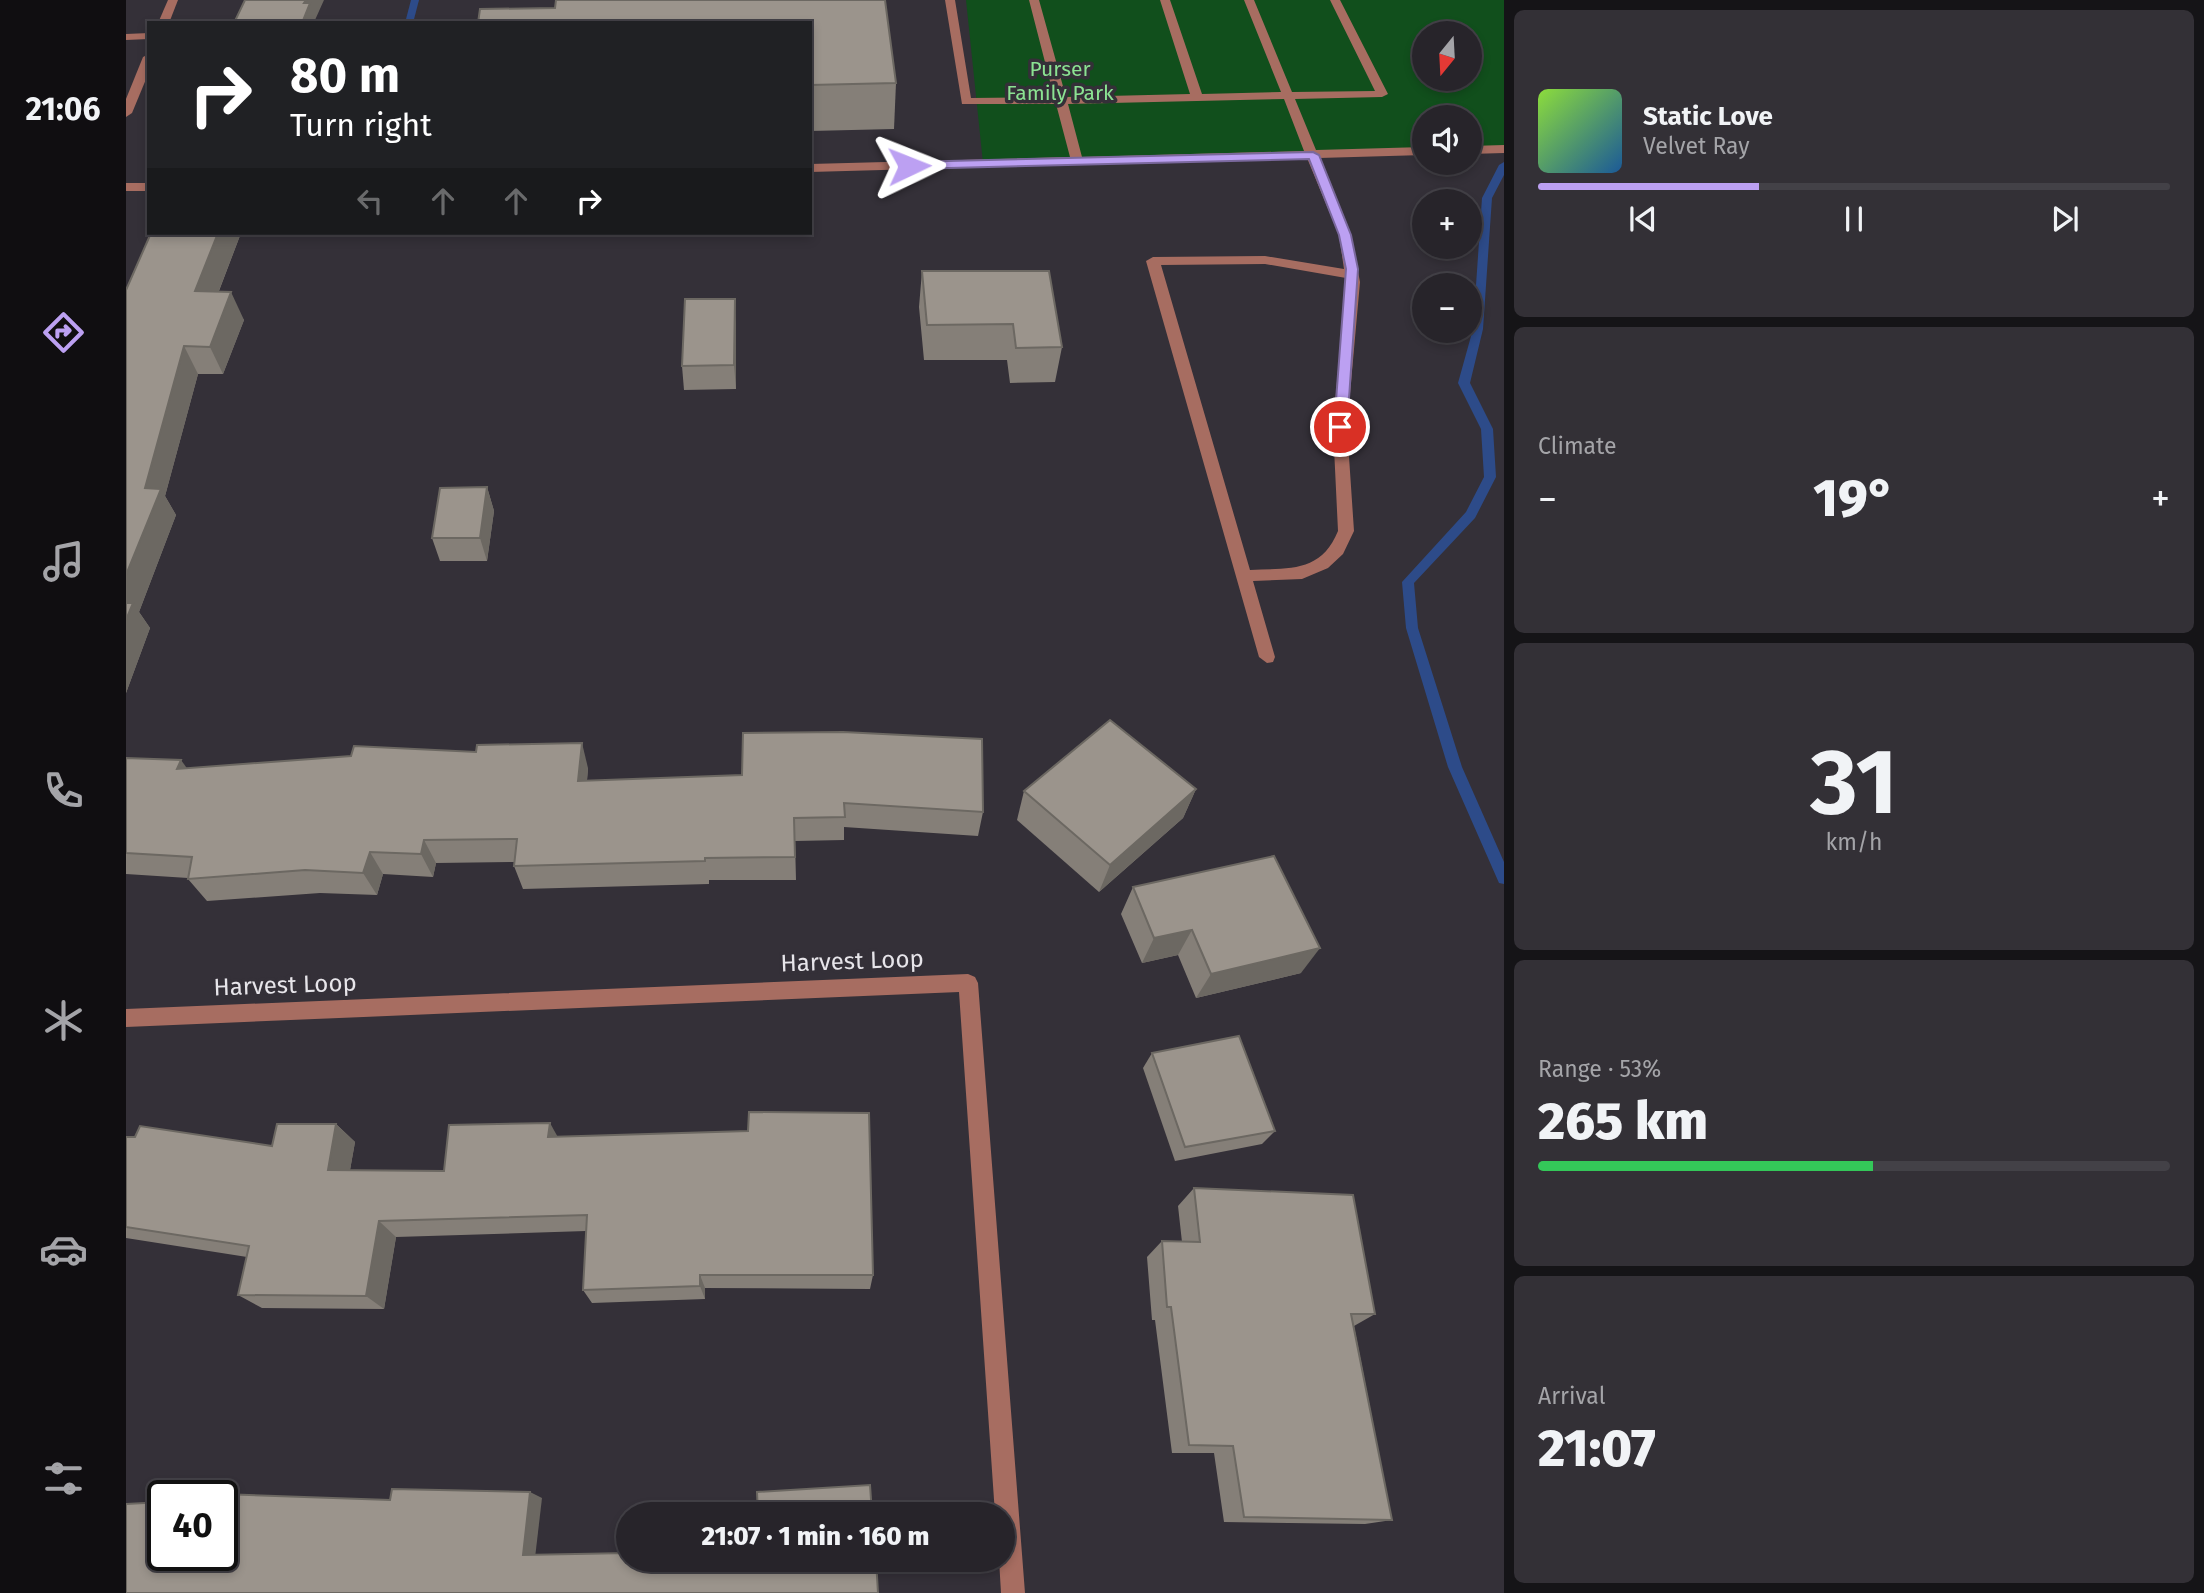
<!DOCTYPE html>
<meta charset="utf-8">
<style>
:root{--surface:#27242a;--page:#333036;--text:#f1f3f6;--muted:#a4a4a8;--line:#434147;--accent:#bca0f2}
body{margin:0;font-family:"Fira Sans",sans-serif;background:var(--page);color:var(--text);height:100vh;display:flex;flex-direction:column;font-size:26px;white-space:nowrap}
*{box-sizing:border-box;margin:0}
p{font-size:23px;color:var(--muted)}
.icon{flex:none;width:38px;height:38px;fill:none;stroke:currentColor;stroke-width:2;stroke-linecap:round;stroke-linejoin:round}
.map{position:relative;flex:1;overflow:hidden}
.panel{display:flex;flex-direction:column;gap:10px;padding:10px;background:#151417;width:700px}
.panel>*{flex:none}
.guide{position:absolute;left:21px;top:21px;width:665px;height:214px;border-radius:0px;box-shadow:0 4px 10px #0003,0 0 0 2px var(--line);background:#202124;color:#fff;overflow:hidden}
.needle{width:46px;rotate:198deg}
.tools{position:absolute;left:1286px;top:21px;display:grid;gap:14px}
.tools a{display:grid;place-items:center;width:70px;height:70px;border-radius:50%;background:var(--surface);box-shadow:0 4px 10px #0003,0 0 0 2px var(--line);font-size:35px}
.speed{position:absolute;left:21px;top:1480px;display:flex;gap:14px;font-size:35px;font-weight:700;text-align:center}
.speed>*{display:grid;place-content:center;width:91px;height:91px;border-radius:50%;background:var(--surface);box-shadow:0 4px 10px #0003,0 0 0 2px var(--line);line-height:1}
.speed .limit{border:4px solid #111;border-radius:10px;background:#fff;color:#111}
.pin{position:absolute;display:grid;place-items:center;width:60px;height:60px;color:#fff;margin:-30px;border:4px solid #fff;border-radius:50%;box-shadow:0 2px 7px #0007}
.me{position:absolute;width:77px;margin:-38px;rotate:88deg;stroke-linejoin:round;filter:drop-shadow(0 0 5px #0008)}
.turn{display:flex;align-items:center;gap:24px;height:147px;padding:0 28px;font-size:32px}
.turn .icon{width:91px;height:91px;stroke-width:2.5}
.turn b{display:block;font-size:49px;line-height:60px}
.lanes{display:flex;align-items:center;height:66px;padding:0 28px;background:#0003;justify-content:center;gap:35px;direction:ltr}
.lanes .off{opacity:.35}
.big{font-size:52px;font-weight:800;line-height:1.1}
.panel .card{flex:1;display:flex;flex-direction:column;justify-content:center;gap:10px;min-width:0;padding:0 24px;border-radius:10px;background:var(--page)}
.panel .dial{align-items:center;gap:0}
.dial b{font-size:91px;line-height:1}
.song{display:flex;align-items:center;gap:21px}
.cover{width:84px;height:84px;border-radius:10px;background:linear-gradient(135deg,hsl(90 70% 55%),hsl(210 70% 35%))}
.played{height:7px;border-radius:4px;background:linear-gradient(90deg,var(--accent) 35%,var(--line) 35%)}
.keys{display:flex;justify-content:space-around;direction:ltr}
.heat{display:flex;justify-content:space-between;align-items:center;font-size:38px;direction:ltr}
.charge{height:10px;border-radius:5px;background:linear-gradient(90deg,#34c759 53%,var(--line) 0)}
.trip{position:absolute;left:490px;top:1502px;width:399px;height:70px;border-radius:35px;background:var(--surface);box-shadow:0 4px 10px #0003,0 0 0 2px var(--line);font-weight:800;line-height:70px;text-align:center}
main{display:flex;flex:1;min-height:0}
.menu{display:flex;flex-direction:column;width:126px;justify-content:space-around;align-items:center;background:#100e11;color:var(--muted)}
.menu .icon{width:49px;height:49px}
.menu .active{color:var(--accent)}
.menu b{font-size:32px;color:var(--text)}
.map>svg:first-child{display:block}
</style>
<main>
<nav class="menu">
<b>21:06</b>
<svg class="icon active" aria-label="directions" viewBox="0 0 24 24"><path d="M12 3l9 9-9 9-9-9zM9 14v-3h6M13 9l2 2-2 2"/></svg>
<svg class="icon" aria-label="music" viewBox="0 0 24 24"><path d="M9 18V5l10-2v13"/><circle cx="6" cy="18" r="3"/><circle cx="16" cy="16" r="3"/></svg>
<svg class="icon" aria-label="phone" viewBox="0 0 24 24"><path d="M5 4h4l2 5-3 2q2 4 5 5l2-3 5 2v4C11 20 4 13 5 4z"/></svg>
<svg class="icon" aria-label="climate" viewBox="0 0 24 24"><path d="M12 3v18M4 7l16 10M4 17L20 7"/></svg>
<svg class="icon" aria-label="car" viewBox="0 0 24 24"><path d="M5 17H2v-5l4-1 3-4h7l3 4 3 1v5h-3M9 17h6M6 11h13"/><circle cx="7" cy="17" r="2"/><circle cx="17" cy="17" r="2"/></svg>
<svg class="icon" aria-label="filters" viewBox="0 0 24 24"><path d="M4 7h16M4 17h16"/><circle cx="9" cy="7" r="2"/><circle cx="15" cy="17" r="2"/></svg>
</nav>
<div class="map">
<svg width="1378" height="1593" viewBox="0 0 1378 1593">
<rect width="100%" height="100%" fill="#343038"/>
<path fill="#114f1c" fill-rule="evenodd" d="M 840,0 L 1378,0 L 1378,150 L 1344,151 L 1344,117 L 1298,117 L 1298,152 L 857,163 ZM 1298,33 L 1344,33 L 1344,79 L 1298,79 Z"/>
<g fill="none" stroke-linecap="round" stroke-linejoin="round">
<g fill="#2d4b89" fill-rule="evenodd">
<path d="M 285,0 L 293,0 L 287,23 L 279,23 Z"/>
<path d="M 1378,162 L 1378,175 L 1366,198 L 1357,329 L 1344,383 L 1367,429 L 1370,477 L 1349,518 L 1288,583 L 1292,628 L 1336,767 L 1378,862 L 1378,884 L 1373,883 L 1322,767 L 1280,628 L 1276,582 L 1340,512 L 1358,477 L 1355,429 L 1332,383 L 1347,329 L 1356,198 L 1373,165 Z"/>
</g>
<g fill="#a76d61" fill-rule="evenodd">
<path d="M 42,0 L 52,0 L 43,23 L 32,23 Z"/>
<path d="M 819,0 L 829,0 L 845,98 L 928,97 L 903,0 L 913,0 L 940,97 L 1064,94 L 1034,0 L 1044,0 L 1076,94 L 1155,92 L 1118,0 L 1128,0 L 1166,92 L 1249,91 L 1204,0 L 1214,0 L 1262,94 L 1256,97 L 1169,99 L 1190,150 L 1298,147 L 1298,155 L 1193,158 L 1225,235 L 1234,282 L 1221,427 L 1228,531 L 1217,554 L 1202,568 L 1176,579 L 1127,581 L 1149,657 L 1147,662 L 1141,663 L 1133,657 L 1020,261 L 1027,257 L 1139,256 L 1218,269 L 1213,235 L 1181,158 L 684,172 L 684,164 L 944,157 L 930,104 L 836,104 ZM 1158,99 L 1178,151 L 956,157 L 942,104 ZM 1139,264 L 1220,278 L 1207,427 L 1212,531 C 1195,573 1163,568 1124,570 L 1035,265 Z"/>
<path d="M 374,15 L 378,16 L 378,20 L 337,23 Z"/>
<path d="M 23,33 L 23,39 L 0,40 L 0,34 Z"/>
<path d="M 23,54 L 23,72 L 6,113 L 0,117 L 0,99 L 17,57 Z"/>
<path d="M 1378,145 L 1378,153 L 1344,154 L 1344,146 Z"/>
<rect x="0" y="183" width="23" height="8"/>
<path d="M 842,974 L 849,977 L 852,983 L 899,1593 L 875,1593 L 873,1559 L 877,1559 L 877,1514 L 869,1514 L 833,992 L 0,1027 L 0,1009 Z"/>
</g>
</g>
<g fill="#857f78">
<path d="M 684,23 L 770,83 L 768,129 L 684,131 Z"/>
<path d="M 115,233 L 93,291 L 118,320 L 97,374 L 72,374 L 39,496 L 50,515 L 13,612 L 24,628 L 0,693 L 0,290 Z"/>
<path d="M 796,271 L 936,347 L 929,382 L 884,383 L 881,360 L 798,360 L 793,307 Z"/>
<path d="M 610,323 L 610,389 L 558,390 L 556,366 Z"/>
<path d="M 361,487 L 368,511 L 361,561 L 314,561 L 306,538 Z"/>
<path d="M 0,758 L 61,769 L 462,768 L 461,780 L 857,812 L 852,836 L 718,827 L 718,840 L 669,841 L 670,880 L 583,880 L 583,884 L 397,889 L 388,866 L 389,862 L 310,863 L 307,877 L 257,874 L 251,895 L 194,893 L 81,901 L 62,879 L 62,878 L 0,874 Z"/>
<path d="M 1070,789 L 1057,818 L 973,892 L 891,820 L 898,791 Z"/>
<path d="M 1007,887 L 1175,973 L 1070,998 L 1052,955 L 1016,963 L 995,914 Z"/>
<path d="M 1026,1053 L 1149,1131 L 1136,1144 L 1049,1161 L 1017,1068 Z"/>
<path d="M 210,1124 L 229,1142 L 224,1170 L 318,1171 L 431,1137 L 747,1275 L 744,1289 L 579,1288 L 579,1299 L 466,1303 L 457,1290 L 460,1231 L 270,1237 L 258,1309 L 136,1308 L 112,1295 L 121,1257 L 0,1238 L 0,1137 L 146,1146 Z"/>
<path d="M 1068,1188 L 1249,1314 L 1228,1326 L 1266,1520 L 1239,1524 L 1098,1522 L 1088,1453 L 1046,1453 L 1029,1320 L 1026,1320 L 1021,1257 L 1036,1241 L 1056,1242 L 1052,1206 Z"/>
</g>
<g fill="#6c6862">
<path d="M 180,0 L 198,0 L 189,20 L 190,23 L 176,23 L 178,3 Z"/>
<path d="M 92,233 L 115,233 L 82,319 L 69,291 Z"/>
<path d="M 105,292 L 118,320 L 97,374 L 84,347 Z"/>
<path d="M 609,299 L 610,323 L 610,389 L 608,365 Z"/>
<path d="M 58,346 L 72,374 L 39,496 L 50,515 L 13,612 L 24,628 L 0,693 L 0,575 L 19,488 Z"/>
<path d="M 361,487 L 368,511 L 361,561 L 354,538 Z"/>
<path d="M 456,743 L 462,768 L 459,805 L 452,781 Z"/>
<path d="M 55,760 L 73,785 L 51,769 Z"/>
<path d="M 1070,789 L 1057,818 L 973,892 L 984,865 Z"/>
<path d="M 298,840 L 310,863 L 307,877 L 295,854 Z"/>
<path d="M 244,852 L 257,874 L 251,895 L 237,873 Z"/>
<path d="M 1066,930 L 1052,955 L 1016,963 L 1028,938 Z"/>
<path d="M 1194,948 L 1175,973 L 1070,998 L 1085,974 Z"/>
<path d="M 424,1123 L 434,1141 L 422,1137 Z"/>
<path d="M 210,1124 L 229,1142 L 221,1187 L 202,1170 Z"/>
<path d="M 253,1221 L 270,1237 L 258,1309 L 240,1296 Z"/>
<path d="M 574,1275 L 579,1288 L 579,1299 L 574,1286 Z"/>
<path d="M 404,1492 L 416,1498 L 409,1558 L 397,1555 Z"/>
</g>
<g fill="#9b948c" stroke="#6c6862" stroke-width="2">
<path d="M 119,0 L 180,0 L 178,3 L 184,3 L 176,23 L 108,23 Z"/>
<path d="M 430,0 L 759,0 L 770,83 L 684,85 L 684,23 L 352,23 L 354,9 L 429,8 Z"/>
<path d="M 25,233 L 92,233 L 69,291 L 105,292 L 84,347 L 58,346 L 19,488 L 35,489 L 0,575 L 0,290 Z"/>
<path d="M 796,271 L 923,271 L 936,347 L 890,348 L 887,324 L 801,325 Z"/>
<path d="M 559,299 L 609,299 L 608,365 L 556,366 Z"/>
<path d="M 361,487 L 354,538 L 306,538 L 314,488 Z"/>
<path d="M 0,603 L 7,603 L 0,620 Z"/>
<path d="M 984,720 L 1070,789 L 984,865 L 898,791 Z"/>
<path d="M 717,732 L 856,739 L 857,812 L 718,803 L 719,817 L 668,818 L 669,857 L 579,858 L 579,861 L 388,866 L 391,839 L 298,840 L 295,854 L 244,852 L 237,873 L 179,870 L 62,879 L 66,857 L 0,853 L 0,758 L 55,760 L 51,769 L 225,756 L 228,746 L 350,752 L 351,745 L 456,743 L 452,781 L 616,775 L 617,733 Z"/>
<path d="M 1148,856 L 1194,948 L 1085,974 L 1066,930 L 1028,938 L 1007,887 Z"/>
<path d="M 1113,1036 L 1149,1131 L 1059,1147 L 1026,1053 Z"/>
<path d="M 623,1112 L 743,1113 L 747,1275 L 574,1275 L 574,1286 L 457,1290 L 461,1215 L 253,1221 L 240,1296 L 112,1295 L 123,1246 L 0,1227 L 0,1137 L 9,1137 L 14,1126 L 146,1146 L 151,1124 L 210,1124 L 202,1170 L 318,1171 L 323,1125 L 424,1123 L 422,1137 L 622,1131 Z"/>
<path d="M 1068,1188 L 1227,1195 L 1249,1314 L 1225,1314 L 1266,1520 L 1118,1517 L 1107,1446 L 1063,1445 L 1045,1307 L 1041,1307 L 1036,1241 L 1074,1242 Z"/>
<path d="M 744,1485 L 746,1514 L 632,1514 L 631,1492 Z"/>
<path d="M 266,1489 L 404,1492 L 397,1555 L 502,1553 L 502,1559 L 750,1559 L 752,1593 L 0,1593 L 0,1504 L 37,1502 L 37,1556 L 96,1556 L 96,1494 L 264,1500 Z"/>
</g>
<path fill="#bca0f2" stroke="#7a689d" stroke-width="2" d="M 1187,152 L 1193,155 L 1225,235 L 1232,269 L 1221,427 L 1214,432 L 1208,427 L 1220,269 L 1213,235 L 1183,159 L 783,169 L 778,166 L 783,162 Z"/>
<g text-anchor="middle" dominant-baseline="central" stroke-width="7" stroke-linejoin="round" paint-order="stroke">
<g font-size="21" fill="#8be292" stroke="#343038">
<text x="934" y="69">Purser<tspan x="934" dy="24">Family Park</tspan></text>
</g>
<g font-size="24" fill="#e7e5ea" stroke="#343038">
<text transform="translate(726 961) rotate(-2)">Harvest Loop</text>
<text transform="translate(159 985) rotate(-2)">Harvest Loop</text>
</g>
</g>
</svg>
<div class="tools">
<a><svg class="needle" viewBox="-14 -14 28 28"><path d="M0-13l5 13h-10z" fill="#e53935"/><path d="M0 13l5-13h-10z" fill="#a4a4a8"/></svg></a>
<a><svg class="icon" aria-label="sound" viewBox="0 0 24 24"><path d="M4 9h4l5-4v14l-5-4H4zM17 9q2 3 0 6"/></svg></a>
<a>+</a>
<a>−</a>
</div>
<div class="speed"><div class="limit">40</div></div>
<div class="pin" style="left:1214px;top:427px;background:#d93025"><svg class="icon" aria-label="arrive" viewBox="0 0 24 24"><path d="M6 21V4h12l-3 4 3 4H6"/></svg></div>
<svg class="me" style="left:783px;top:166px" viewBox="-20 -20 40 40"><path d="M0-17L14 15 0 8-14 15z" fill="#bca0f2" stroke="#fff" stroke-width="4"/></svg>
<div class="trip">21:07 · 1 min · 160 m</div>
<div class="guide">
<div class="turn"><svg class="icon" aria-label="right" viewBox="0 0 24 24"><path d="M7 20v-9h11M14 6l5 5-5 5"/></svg><div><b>80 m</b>Turn right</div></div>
<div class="lanes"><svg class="icon off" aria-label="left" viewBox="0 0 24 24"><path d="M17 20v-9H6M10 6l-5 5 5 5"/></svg><svg class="icon off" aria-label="ahead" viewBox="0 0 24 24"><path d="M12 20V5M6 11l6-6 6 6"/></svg><svg class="icon off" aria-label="ahead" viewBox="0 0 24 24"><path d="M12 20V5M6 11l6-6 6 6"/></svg><svg class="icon" aria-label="right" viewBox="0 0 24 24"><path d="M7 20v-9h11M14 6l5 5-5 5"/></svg></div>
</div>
</div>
<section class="panel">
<div class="card">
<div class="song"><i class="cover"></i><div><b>Static Love</b><p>Velvet Ray</p></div></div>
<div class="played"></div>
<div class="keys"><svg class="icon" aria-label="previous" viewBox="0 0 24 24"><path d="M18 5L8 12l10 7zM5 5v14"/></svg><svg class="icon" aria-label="pause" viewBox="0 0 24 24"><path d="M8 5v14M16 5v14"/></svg><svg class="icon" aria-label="next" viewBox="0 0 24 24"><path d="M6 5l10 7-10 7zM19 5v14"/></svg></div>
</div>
<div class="card"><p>Climate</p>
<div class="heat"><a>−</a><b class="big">19°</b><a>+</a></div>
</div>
<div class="card dial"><b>31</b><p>km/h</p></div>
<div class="card"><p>Range · 53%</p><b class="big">265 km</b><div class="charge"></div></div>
<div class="card"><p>Arrival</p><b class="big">21:07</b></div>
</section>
</main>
